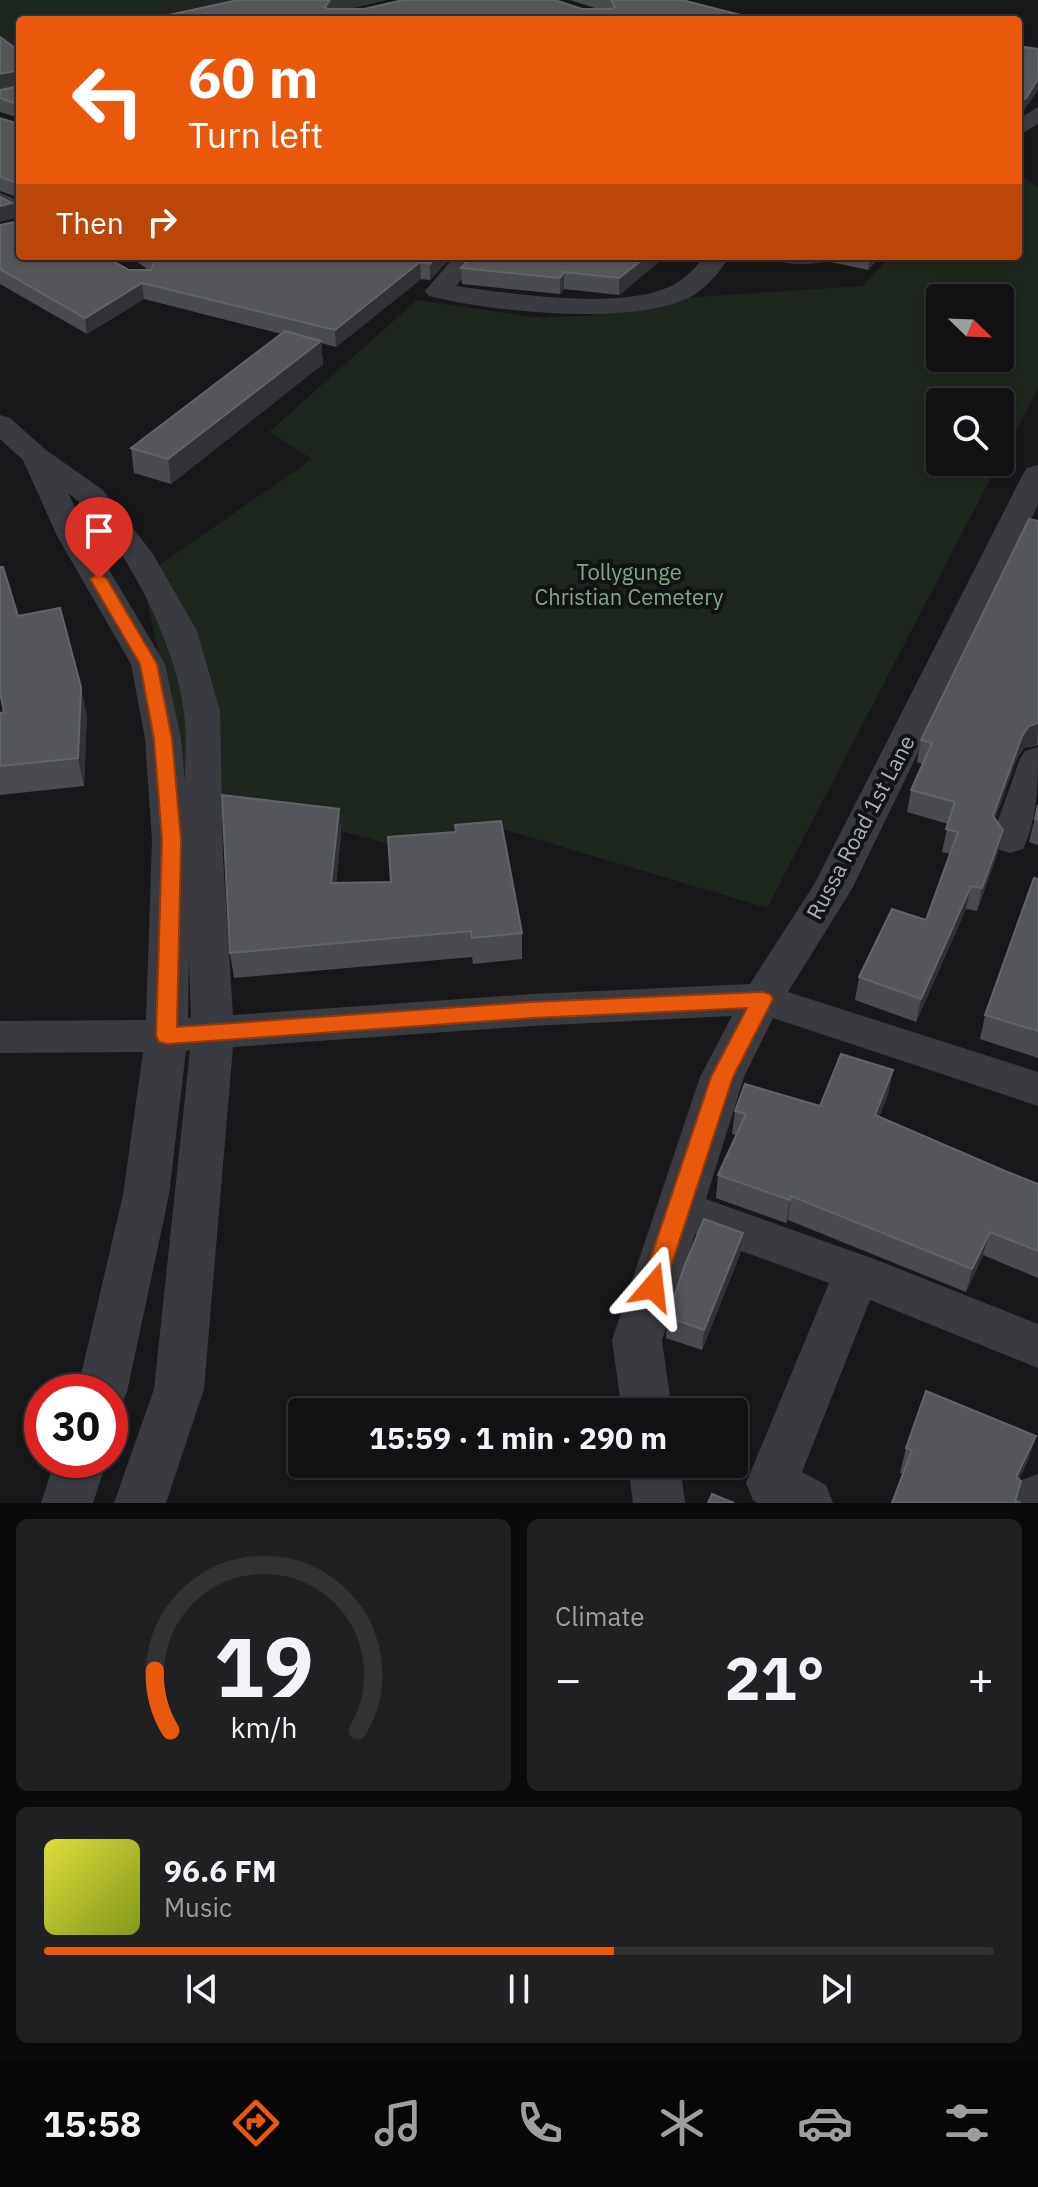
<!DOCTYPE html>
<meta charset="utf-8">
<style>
:root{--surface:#121214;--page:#1f2022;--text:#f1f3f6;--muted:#9c9ea0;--line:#313234;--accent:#ea580c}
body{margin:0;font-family:"IBM Plex Sans",sans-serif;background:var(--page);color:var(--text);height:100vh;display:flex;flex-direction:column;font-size:30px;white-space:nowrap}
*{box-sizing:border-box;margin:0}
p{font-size:26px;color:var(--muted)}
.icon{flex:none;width:44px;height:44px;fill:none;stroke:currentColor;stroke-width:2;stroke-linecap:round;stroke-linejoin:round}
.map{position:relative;height:1503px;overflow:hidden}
.sheet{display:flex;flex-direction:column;gap:16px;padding:16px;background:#0a0a0b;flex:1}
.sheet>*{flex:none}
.top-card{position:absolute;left:16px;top:16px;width:1006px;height:244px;border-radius:8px;box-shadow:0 2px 6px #0004,0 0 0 2px var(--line);background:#ea580c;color:#fff;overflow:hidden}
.needle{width:52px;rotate:113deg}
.buttons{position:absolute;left:926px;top:284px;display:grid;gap:16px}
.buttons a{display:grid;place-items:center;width:88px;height:88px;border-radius:8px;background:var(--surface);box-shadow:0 2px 6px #0004,0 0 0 2px var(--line);font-size:40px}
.speed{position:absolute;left:24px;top:1374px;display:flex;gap:16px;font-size:40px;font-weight:700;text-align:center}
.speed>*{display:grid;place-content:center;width:104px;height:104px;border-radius:50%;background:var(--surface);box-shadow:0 2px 6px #0004,0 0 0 2px var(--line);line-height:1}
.speed .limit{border:12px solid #d22;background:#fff;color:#111}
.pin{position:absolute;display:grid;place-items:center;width:68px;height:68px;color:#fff;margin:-82px -34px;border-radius:50% 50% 50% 0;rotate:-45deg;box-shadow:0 0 8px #0007}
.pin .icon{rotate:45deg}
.me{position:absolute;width:88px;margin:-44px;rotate:17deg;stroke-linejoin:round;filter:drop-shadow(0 0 6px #0008)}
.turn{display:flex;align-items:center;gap:28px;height:168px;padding:0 40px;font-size:36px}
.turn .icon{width:104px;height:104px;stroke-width:2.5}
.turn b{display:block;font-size:56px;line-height:68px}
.then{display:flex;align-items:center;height:76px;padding:0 40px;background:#0003;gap:16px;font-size:30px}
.big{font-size:60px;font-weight:700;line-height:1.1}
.sheet .card{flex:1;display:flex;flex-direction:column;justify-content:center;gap:12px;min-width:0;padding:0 28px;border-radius:12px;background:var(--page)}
.sheet .dial{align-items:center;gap:0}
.dial svg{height:208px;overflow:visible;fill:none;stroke:var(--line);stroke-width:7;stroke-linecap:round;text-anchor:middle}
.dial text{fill:var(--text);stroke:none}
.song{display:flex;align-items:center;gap:24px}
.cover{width:96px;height:96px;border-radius:12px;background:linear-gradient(135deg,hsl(60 70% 55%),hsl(70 70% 35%))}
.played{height:8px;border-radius:4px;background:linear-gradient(90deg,var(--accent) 60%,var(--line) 60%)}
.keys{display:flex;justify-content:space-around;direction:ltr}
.heat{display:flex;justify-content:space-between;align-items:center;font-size:44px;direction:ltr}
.sheet .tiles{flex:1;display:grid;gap:16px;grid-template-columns:1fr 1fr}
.card:last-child{grid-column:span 2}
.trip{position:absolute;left:288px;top:1398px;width:460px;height:80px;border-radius:8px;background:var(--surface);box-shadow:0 2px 6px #0004,0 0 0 2px var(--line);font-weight:700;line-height:80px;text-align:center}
.tab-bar{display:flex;height:128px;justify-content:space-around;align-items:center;background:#070708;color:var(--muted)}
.tab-bar .icon{width:56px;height:56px}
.tab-bar .current{color:var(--accent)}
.tab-bar b{font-size:36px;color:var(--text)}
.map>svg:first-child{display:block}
</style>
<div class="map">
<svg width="1038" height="1503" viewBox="0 0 1038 1503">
<rect width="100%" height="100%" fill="#18181b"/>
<g fill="#1e271e" fill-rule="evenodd">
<path d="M 0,0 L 280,0 L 192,20 L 20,20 L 20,59 L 0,44 Z"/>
<path d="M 1018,170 L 1021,176 L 1038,187 L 1038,388 L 1000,461 L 1000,402 L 940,402 L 940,462 L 999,462 L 767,908 L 503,829 L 427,855 L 306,821 L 191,800 L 142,577 L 312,459 L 269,432 L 417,300 L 534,317 L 589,316 L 663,299 L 863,286 L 890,256 L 1018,256 ZM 940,298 L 1000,298 L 1000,358 L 940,358 Z"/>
</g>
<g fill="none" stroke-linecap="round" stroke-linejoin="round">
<g fill="#393b40" fill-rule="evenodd">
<path d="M 1038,107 L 1038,124 L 1018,136 L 1018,119 Z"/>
<path d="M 0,193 L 20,201 L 20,217 L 0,209 Z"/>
<path d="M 455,256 L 481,256 L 456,286 C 512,294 623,311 673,285 C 686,278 696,267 705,256 L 730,256 C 720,271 708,287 692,296 C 634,327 492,312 429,296 L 425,291 Z"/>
<path d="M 774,256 L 831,256 L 828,261 C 812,265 793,265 777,261 Z"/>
<path d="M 0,415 L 10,418 L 46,450 L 103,490 L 153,554 L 197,631 L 220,711 L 223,857 L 233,1015 L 532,994 L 750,984 L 815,883 L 1023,474 L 1027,468 L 1038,465 L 1038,505 L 853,887 L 788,992 L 1038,1072 L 1038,1106 L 773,1018 L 744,1077 L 706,1199 L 874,1259 L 1038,1324 L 1038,1368 L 870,1300 L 802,1472 L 826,1485 L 833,1503 L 758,1503 L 753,1500 L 746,1483 L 829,1283 L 695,1234 L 662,1340 L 672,1412 L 622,1412 L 612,1340 L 700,1077 L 732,1016 L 532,1026 L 233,1047 L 204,1389 L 166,1503 L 114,1503 L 154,1389 L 190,1050 L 186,1051 L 169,1195 L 127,1392 L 120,1408 L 110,1412 L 110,1392 L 77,1392 L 123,1195 L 143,1052 L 0,1053 L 0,1021 L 146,1020 L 152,840 L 145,739 L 131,664 L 57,536 L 23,460 L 0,439 ZM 68,493 C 121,531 178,648 184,713 C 187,735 185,758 185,781 L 181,739 L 165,664 L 89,536 ZM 189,958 L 191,1018 L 188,1018 Z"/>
<path d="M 1038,747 C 1038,783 1038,818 1023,849 L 1010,853 L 997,849 L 991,840 L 1020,759 L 1025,751 Z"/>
<path d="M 55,1460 L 107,1460 L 93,1503 L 41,1503 Z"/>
<path d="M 628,1464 L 680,1464 L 685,1503 L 633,1503 Z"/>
<path d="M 1038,1474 L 1038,1503 L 1011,1503 L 1019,1481 Z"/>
</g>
</g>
<g fill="#494b50">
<path d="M 238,0 L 386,0 L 347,9 L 598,9 L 570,0 L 682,0 L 760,20 L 146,20 Z"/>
<path d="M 0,37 L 15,48 L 20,47 L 20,256 L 129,270 L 148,270 L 135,260 L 118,256 L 452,256 L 430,280 L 421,279 L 336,347 L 321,343 L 323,364 L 171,484 L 134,473 L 131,448 L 282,334 L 144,299 L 87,334 L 0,284 L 0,225 L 20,221 L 20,198 L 0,191 L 0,118 L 19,124 L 19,118 L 0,112 L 0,90 L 20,86 L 20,85 L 0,89 Z"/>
<path d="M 471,256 L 666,256 L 619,295 L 564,289 L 560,294 L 462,284 L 461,268 Z"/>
<path d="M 832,256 L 884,256 L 882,259 L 879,258 L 868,270 L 831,262 Z"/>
<path d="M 1038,521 L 1038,745 L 1024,748 L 1017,758 L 995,819 L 998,852 L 977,911 L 966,909 L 916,1022 L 855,1000 L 859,977 L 926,920 L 950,854 L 942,852 L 948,824 L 907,812 L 911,790 L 922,764 L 917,762 L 921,740 Z"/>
<path d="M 18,616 L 87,715 L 84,786 L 0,795 L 0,713 L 4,712 Z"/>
<path d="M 1038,805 L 1038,845 L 1029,842 Z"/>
<path d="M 339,809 L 341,834 L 336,883 L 391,882 L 388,837 L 455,832 L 455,825 L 522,933 L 522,959 L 473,964 L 472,957 L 234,978 L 230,953 Z"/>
<path d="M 1038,879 L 1038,1058 L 980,1039 L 985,1015 Z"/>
<path d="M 893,1070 L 888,1094 L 879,1117 L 1005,1171 L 1038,1184 L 1038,1278 L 983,1255 L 966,1292 L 788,1220 L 786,1223 L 716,1198 L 718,1175 L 736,1135 L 732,1134 L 735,1111 L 820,1106 Z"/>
<path d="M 743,1233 L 740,1254 L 702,1350 L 666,1338 L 668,1317 Z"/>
<path d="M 1036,1436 L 1028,1460 L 1019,1479 L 1015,1501 L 900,1473 L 906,1448 Z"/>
</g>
<g fill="#313236">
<path d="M 330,0 L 386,0 L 331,13 L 325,7 Z"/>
<path d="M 19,70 L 20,85 L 0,89 L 0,74 Z"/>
<path d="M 1038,79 L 1038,90 L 1023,112 L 1018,116 L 1019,102 Z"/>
<path d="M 12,203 L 15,218 L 0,222 L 0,206 Z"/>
<path d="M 437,256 L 452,256 L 430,280 L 430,264 Z"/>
<path d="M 647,256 L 666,256 L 619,295 L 619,278 Z"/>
<path d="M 870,256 L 879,256 L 868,270 Z"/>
<path d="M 420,262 L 421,279 L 336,347 L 335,330 Z"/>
<path d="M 564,272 L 564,289 L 560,294 L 560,278 Z"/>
<path d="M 142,283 L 144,299 L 87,334 L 85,318 Z"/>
<path d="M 321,341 L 323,364 L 171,484 L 168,459 Z"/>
<path d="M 81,687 L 87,715 L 84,786 L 78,758 Z"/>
<path d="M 1038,723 L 1037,744 L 1024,748 L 1017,758 L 988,839 L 993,816 L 1022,736 L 1029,726 Z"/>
<path d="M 339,809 L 341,834 L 334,909 L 331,883 Z"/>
<path d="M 1003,830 L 998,852 L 977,911 L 982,888 Z"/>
<path d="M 971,886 L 966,909 L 916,1022 L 921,999 Z"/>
<path d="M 893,1070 L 888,1094 L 871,1139 L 875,1115 Z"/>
<path d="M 791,1196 L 788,1220 L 786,1223 L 790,1200 Z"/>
<path d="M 990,1232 L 983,1255 L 966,1292 L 972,1269 Z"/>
<path d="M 743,1233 L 740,1254 L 702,1350 L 704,1330 Z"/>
<path d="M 1036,1436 L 1028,1460 L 1008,1502 L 1016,1477 Z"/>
</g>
<g fill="#54565c" stroke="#61646b" stroke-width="2">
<path d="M 238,0 L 330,0 L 325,7 L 328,9 L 364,9 L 403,0 L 555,0 L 582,9 L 612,9 L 615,7 L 611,0 L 682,0 L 760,20 L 146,20 Z"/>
<path d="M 0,37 L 15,48 L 20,47 L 20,256 L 104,256 L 129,270 L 151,270 L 155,261 L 149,256 L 437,256 L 430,264 L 420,262 L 335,330 L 142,283 L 85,318 L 0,269 L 0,225 L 20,221 L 20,184 L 0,177 L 0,118 L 19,124 L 20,105 L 0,98 L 0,90 L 20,86 L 19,70 L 0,74 Z"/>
<path d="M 1018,46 L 1038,49 L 1038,79 L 1026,98 L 1019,102 L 1018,104 Z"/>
<path d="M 0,197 L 12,203 L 0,206 Z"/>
<path d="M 471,256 L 647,256 L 619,278 L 564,272 L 560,278 L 461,268 Z"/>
<path d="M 285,331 L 321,341 L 168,459 L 131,448 Z"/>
<path d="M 1029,519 L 1038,521 L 1038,723 L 1029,726 L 1022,736 L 993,816 L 1003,830 L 982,888 L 971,886 L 921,999 L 859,977 L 892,909 L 926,920 L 958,832 L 946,829 L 955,802 L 911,790 L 932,743 L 921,740 Z"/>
<path d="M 0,567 L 3,567 L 18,616 L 60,608 L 81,687 L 78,758 L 0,766 L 0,713 L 4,712 L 0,693 Z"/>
<path d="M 222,795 L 339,809 L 331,883 L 391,882 L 388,837 L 456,832 L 455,825 L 501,821 L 522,933 L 472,938 L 471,931 L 230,953 Z"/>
<path d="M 1038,805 L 1038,820 L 1035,819 Z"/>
<path d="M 1034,878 L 1038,879 L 1038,1031 L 985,1015 Z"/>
<path d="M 841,1054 L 893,1070 L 875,1115 L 1005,1171 L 1038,1184 L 1038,1251 L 990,1232 L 972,1269 L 791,1196 L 790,1200 L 718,1175 L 746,1114 L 735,1111 L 745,1084 L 820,1106 Z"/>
<path d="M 704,1219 L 743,1233 L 704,1330 L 668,1317 L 684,1267 Z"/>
<path d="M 926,1391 L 1036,1436 L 1016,1477 L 1021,1481 L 1015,1501 L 1021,1503 L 892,1503 L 912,1450 L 906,1448 Z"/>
<path d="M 712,1494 L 734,1503 L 708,1503 Z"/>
</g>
<path fill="#ea580c" stroke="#983908" stroke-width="2" d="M 99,574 L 107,579 L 157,664 L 172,739 L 181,840 L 177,1027 L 532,1002 L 762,992 L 770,994 L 773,999 L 733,1077 L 662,1294 L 653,1297 L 645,1294 L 641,1287 L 711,1077 L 747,1008 L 532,1018 L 167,1044 L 159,1042 L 156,1036 L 162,840 L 154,739 L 140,664 L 90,579 Z"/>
<g text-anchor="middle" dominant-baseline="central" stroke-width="8" stroke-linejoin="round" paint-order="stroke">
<g font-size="22" fill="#7fa97f" stroke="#131316">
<text x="629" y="571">Tollygunge<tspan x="629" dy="25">Christian Cemetery</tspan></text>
</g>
<g font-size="22" fill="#a9b1bc" stroke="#131316">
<text transform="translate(860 827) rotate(-62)">Russa Road 1st Lane</text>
</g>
</g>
</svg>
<div class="buttons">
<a><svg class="needle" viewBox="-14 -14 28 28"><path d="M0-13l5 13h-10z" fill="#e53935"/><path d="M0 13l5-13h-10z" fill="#9c9ea0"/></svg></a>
<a><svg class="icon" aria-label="search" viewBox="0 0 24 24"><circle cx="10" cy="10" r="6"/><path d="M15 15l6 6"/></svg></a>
</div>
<div class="speed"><div class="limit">30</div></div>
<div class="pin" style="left:99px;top:579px;background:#d93025"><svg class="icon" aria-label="arrive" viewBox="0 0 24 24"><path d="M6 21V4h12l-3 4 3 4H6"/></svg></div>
<svg class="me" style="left:653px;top:1287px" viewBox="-20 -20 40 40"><path d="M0-17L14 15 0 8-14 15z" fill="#ea580c" stroke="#fff" stroke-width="4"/></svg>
<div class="trip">15:59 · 1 min · 290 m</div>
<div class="top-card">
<div class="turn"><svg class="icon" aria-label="left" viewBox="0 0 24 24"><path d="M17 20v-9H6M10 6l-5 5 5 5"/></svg><div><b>60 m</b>Turn left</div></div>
<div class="then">Then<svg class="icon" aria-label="right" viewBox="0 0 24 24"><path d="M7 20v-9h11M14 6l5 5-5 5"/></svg></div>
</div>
</div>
<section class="sheet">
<div class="tiles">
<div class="card dial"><svg viewBox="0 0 100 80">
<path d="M14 69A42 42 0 1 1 86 69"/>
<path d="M14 69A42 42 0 0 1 8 46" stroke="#ea580c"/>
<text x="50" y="56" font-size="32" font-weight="700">19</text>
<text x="50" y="72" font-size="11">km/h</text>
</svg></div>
<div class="card"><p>Climate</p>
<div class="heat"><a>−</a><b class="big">21°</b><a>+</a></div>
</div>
<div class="card">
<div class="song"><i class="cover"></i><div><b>96.6 FM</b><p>Music</p></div></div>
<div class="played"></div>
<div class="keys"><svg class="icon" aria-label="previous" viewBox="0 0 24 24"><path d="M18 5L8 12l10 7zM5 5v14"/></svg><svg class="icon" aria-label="pause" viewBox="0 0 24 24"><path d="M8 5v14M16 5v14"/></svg><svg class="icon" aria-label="next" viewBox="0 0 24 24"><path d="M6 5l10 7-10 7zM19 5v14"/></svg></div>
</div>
</div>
</section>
<nav class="tab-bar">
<b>15:58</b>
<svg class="icon current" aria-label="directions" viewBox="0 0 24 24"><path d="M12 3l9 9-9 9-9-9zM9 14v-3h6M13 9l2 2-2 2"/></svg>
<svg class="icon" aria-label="music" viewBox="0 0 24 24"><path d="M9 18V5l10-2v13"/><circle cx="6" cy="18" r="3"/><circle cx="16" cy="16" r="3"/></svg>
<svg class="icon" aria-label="phone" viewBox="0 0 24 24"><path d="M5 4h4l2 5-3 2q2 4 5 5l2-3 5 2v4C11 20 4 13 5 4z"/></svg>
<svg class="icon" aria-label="climate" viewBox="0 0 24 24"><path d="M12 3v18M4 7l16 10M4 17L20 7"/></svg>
<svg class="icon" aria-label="car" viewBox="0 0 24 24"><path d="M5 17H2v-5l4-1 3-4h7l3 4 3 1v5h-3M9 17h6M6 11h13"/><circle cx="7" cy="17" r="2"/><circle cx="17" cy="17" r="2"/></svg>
<svg class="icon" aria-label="filters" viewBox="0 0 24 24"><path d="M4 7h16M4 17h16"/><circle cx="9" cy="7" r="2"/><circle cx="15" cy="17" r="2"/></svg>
</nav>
